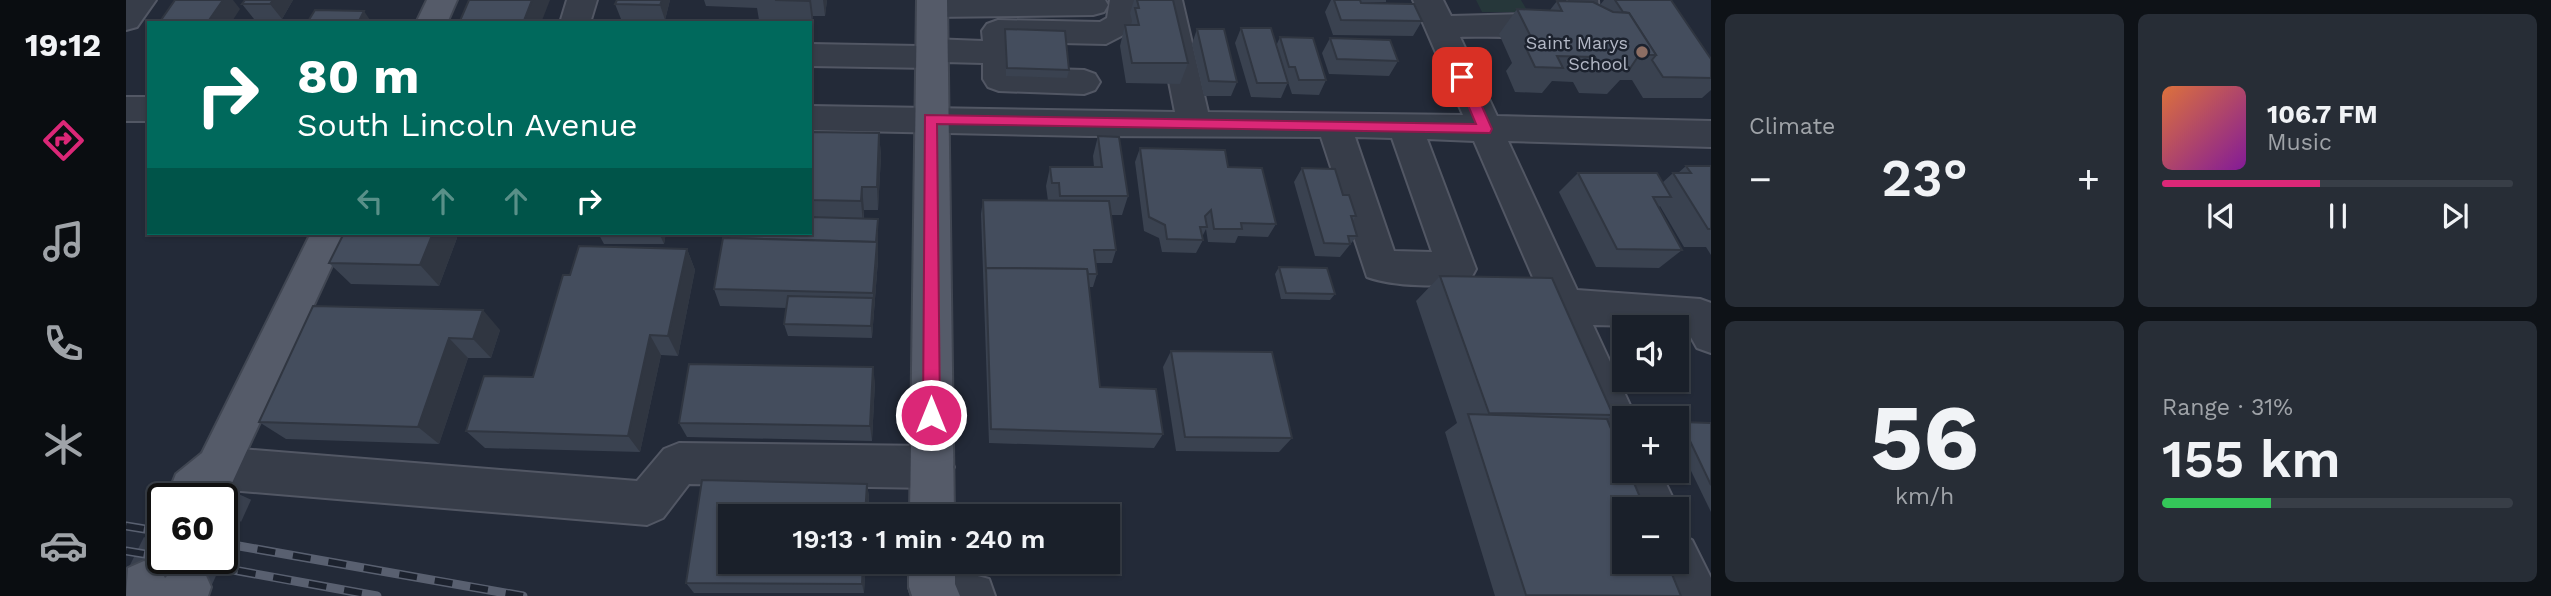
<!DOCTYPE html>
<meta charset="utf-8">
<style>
:root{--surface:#1a202a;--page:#272d36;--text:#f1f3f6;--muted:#9fa3a8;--line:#383e47;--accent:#db2777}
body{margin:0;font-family:"Work Sans",sans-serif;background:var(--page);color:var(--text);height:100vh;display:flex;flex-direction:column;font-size:26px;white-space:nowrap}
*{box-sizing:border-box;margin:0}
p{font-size:23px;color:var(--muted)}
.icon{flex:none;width:38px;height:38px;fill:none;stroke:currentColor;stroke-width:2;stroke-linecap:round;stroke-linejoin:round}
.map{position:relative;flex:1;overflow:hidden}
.panel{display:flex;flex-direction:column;gap:14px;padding:14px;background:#0e1217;width:840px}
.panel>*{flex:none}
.hud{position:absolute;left:21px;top:21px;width:665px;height:214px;border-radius:0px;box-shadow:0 2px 5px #0004,0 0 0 2px var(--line);background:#00695c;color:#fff;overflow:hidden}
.controls{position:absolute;left:1486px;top:315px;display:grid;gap:14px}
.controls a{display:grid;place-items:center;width:77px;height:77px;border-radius:0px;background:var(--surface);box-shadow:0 2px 5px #0004,0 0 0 2px var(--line);font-size:35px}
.speed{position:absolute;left:21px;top:483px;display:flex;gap:14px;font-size:35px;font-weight:700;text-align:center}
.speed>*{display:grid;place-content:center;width:91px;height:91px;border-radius:50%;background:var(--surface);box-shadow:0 2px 5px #0004,0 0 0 2px var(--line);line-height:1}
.speed .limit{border:4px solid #111;border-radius:10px;background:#fff;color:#111}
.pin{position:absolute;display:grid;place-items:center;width:60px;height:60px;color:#fff;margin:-30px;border-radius:14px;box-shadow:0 4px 10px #0006}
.me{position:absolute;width:77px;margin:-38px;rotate:0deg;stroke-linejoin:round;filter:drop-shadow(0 0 5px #0008)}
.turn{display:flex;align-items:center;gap:24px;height:147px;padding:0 35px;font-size:32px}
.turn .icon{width:91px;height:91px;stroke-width:2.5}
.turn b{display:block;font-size:49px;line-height:60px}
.lanes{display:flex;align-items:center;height:66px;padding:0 35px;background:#0003;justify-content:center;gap:35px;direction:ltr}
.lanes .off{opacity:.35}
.big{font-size:52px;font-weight:600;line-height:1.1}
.panel .widget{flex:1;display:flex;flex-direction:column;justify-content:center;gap:10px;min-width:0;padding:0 24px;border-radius:10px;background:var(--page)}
.panel .dial{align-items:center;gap:0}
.dial b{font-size:91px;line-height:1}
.song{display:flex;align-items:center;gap:21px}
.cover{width:84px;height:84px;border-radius:10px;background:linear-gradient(135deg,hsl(20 70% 55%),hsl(290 70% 35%))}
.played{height:7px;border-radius:4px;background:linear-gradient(90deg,var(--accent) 45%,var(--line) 45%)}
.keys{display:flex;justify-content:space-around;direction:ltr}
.heat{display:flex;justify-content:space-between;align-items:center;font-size:38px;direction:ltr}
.charge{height:10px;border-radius:5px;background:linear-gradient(90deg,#34c759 31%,var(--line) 0)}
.panel .tiles{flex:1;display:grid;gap:14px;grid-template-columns:repeat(2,1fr)}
.trip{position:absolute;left:592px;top:504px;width:402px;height:70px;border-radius:0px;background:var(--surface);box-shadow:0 2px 5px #0004,0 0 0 2px var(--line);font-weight:600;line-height:70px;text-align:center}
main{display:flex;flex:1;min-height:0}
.dock{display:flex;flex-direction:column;width:126px;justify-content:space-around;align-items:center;background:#0a0d11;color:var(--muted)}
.dock .icon{width:49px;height:49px}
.dock .active{color:var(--accent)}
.dock b{font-size:32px;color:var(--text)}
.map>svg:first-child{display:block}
</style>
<main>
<nav class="dock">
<b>19:12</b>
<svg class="icon active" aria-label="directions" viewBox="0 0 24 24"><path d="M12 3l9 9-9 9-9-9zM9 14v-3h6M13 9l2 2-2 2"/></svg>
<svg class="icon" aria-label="music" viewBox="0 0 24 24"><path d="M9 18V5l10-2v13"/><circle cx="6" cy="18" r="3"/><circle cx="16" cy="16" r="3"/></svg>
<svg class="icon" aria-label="phone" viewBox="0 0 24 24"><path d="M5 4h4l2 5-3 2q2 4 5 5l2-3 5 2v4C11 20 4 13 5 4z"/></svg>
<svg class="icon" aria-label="climate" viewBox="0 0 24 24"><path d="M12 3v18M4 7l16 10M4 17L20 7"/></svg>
<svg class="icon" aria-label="car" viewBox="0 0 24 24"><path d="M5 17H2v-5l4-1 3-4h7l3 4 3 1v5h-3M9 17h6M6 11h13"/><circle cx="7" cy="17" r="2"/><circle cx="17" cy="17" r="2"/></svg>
</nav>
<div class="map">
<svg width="1585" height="596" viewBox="0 0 1585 596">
<rect width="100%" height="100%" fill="#232a38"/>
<path fill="#26373a" d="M 1350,0 L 1395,0 L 1402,12 L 1356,12 Z"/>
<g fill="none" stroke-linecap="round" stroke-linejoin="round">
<g stroke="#383f4d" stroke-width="42" stroke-dasharray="42 21" stroke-linecap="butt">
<path d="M 96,513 L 106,491"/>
<path d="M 18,584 L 37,546"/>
<path d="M 62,587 L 75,558"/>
</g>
<g stroke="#525764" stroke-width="4">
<g id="minor">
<path d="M 0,0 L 30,0 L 11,27 L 0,30 Z"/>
<path d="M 441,0 L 471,0 L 464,23 L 434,23 Z"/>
<path d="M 795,0 L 979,0 L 982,5 L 978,12 L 967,15 L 806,17 L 795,14 L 791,7 Z"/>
<path d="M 984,0 L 1056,0 L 1082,112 L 1337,115 L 1287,0 L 1317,0 L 1325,16 L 1442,13 L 1442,0 L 1472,0 C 1473,13 1474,21 1462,29 C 1445,40 1359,36 1334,37 L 1371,116 L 1585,121 L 1585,147 L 1382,141 L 1451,290 L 1574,299 L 1585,303 L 1585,353 L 1571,348 L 1562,332 L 1550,331 L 1550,327 L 1467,325 L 1510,418 L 1498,418 L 1498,471 L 1534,471 L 1552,509 L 1550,513 L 1550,509 L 1507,509 L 1490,471 L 1496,458 L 1483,453 L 1348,141 L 1301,139 L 1350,269 L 1344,280 C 1320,289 1266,286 1241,277 L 1195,137 L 963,136 L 684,130 L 684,106 L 1049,112 L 1029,11 L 1013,10 L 1007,30 L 980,44 L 888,42 L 895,53 L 889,61 L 889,68 L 958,70 L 969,74 L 974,82 L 969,90 L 958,94 L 873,91 L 862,87 L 857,79 L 857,63 L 818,62 L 805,68 L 684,66 L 684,44 L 792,46 L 805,39 L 857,41 L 856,31 L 861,24 L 872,20 L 974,22 L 981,18 ZM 1229,137 L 1266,138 L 1306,252 L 1268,251 Z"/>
<rect x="0" y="97" width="23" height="24"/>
<path d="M 553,443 L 806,446 L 821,452 L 828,467 L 821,482 L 806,488 L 563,484 L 537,518 L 521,525 L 91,489 L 76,483 L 69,468 L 76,453 L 91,447 L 511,481 L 538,449 Z"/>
<path d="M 1550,533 L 1566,540 L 1585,578 L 1585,596 L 1545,596 L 1530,562 L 1550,562 Z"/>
<path d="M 806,564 L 863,579 L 869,596 L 786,596 L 783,587 L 790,571 Z"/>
</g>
</g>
<g stroke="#404652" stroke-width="4">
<g id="major">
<path d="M 301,0 L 331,0 L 321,23 L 290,23 Z"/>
<path d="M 791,0 L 821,0 L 828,516 L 784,516 Z"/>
<path d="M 185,233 L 221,233 L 106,483 L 88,499 L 48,499 L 44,489 L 50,474 L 76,453 Z"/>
<path d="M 18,561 L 34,568 L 39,578 L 46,571 L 62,564 L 78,571 L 85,587 L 82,596 L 0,596 L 2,568 Z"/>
<path d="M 783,562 L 829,562 L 829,584 L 834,596 L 786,596 L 783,587 Z"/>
</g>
</g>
<use href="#minor" fill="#373d49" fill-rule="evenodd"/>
<use href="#major" fill="#555b69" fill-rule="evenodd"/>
<g stroke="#596070" stroke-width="9">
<g id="rail">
<path d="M 0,526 L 37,532"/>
<path d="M 96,543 L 397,596"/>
<path d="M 0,551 L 37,557"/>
<path d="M 41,558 L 251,596"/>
</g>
</g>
<use href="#rail" stroke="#1c222e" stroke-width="6" stroke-dasharray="18" stroke-linecap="butt"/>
</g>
<g fill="#3a4250">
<path d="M 167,0 L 156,19 L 128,19 L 116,4 Z"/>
<path d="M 491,0 L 544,0 L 539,20 L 495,19 L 489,4 Z"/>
<path d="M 578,0 L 701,0 L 699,16 L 687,16 L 686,22 L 633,20 L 631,8 L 580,6 Z"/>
<path d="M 1008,0 L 1047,0 L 1062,63 L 1054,84 L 1000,83 L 994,46 L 999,25 L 1005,25 L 1006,21 L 1004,13 Z"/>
<path d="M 1205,0 L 1260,0 L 1260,2 L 1235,3 L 1296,21 L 1287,36 L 1207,35 L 1199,12 Z"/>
<path d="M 1478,0 L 1545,0 L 1585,59 L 1585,90 L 1576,98 L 1517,98 L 1506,80 L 1494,80 L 1481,94 L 1453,93 L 1447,82 L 1426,81 L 1416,93 L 1389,92 L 1380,71 L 1386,63 L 1373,34 L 1391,9 L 1424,10 L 1431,1 L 1474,5 Z"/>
<path d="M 1115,28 L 1150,46 L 1154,37 L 1200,80 L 1193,95 L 1166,94 L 1162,82 L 1155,98 L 1125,97 L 1109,43 Z"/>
<path d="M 879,29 L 943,70 L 941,78 L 880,76 L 879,37 Z"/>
<path d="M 1071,29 L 1111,82 L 1105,96 L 1078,96 L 1066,44 Z"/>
<path d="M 1204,38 L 1272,61 L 1263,76 L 1203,74 L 1196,53 Z"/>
<path d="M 684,132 L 753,133 L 755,156 L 752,210 L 738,210 L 738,219 L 752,219 L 752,260 L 746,338 L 662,336 L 658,324 L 661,308 L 594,306 L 588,289 L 604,238 L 684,233 Z"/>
<path d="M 972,136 L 1002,196 L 996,215 L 985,215 L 990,250 L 986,263 L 969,263 L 971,274 L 967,287 L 963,287 L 974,387 L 1037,434 L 1028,448 L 863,443 L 855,214 L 857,200 L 922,201 L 920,186 L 924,167 L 968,167 L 967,156 Z"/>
<path d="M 1014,148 L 1102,167 L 1150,224 L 1142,237 L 1112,236 L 1109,243 L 1082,242 L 1080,229 L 1076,237 L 1077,240 L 1070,253 L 1036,252 L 1033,238 L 1018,231 L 1009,162 Z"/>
<path d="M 1560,166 L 1585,166 L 1585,255 L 1580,247 L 1558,247 L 1534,206 L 1532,208 L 1556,250 L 1533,268 L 1470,267 L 1433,192 L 1452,173 L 1536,183 L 1547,173 L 1552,173 Z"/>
<path d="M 1176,168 L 1217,195 L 1230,216 L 1226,222 L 1231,236 L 1214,257 L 1189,256 L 1168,182 Z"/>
<path d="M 218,233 L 327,233 L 331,238 L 313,286 L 225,284 L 203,263 Z"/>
<path d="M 472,233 L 540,233 L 538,244 L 478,244 Z"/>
<path d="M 561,249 L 569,270 L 552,356 L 535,355 L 514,452 L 359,448 L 340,431 L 407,377 L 444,275 Z"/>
<path d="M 1153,267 L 1209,294 L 1204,300 L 1155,299 L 1149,274 Z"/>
<path d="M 1314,276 L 1487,415 L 1481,419 L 1555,596 L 1369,596 L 1319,432 L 1331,423 L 1290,301 Z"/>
<path d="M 187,306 L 374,330 L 365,358 L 342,358 L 313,444 L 160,439 L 133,422 Z"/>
<path d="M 1045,351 L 1166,438 L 1153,452 L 1050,451 L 1037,367 Z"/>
<path d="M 749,382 L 746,441 L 561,437 L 553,423 Z"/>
<path d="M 1555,422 L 1585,423 L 1585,512 L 1550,440 L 1550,424 Z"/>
<path d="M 741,484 L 743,497 L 738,593 L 568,593 L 560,583 Z"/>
</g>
<g fill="#303641">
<path d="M 97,0 L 107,0 L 114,9 L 105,23 L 81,23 Z"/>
<path d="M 147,0 L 167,0 L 156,19 L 144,4 Z"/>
<path d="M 406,0 L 424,0 L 415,23 L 397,23 Z"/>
<path d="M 536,0 L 544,0 L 539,20 L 534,5 Z"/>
<path d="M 683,0 L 685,0 L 687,16 L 686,22 Z"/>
<path d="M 697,0 L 701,0 L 699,16 Z"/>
<path d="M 238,11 L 246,23 L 232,23 Z"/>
<path d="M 753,133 L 755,156 L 752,210 L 751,187 Z"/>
<path d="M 736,187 L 738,210 L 737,224 L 735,201 Z"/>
<path d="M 752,219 L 752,260 L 746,338 L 745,326 Z"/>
<path d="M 307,233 L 327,233 L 331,238 L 313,286 L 294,265 Z"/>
<path d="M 533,233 L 540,233 L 538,244 Z"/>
<path d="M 561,249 L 569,270 L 552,356 L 542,336 Z"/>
<path d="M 357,310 L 374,330 L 365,358 L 347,339 Z"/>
<path d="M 524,335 L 535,355 L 514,452 L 502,436 Z"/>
<path d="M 323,338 L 342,358 L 313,444 L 292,427 Z"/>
<path d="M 747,367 L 749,382 L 746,441 L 744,426 Z"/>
<path d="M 741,484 L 743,497 L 742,516 L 739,516 Z"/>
<path d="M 737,562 L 740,562 L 738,593 L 736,584 Z"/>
</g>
<g fill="#444d5d" stroke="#303641" stroke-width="2">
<path d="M 49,0 L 97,0 L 81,23 L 33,23 Z"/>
<path d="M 119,0 L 147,0 L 144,4 L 116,4 Z"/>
<path d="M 343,0 L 406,0 L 397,23 L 333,23 Z"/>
<path d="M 491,0 L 536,0 L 534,5 L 489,4 Z"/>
<path d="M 649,0 L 683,0 L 683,1 Z"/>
<path d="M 1011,0 L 1047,0 L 1062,63 L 1006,63 L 999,25 L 1013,25 L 1009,8 L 1013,8 Z"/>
<path d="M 1208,0 L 1234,0 L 1235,3 L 1288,4 L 1296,21 L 1215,20 Z"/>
<path d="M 1489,0 L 1545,0 L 1585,59 L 1585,78 L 1537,77 L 1526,60 L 1530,55 L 1503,13 L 1497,12 Z"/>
<path d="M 1431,1 L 1467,2 L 1487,12 L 1503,13 L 1530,55 L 1513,55 L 1503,70 L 1475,68 L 1469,57 L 1431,56 L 1437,68 L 1409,67 L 1399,46 L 1410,47 L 1391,9 L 1436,11 Z"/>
<path d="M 189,10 L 238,11 L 232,23 L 181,23 Z"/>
<path d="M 1115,28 L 1145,28 L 1162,83 L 1131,83 Z"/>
<path d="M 879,29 L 939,31 L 943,70 L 881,68 Z"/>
<path d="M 1071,29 L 1098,29 L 1111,82 L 1083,81 Z"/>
<path d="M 1154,37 L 1187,38 L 1200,80 L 1173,80 L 1169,67 L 1163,67 Z"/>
<path d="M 1204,38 L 1264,40 L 1272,61 L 1211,59 Z"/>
<path d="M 684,132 L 753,133 L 751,187 L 736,187 L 735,201 L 684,200 Z"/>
<path d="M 972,136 L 993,137 L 1002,196 L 934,196 L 933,183 L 926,183 L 924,167 L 976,167 Z"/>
<path d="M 1014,148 L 1099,150 L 1102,167 L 1136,168 L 1150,224 L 1115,223 L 1116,229 L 1088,229 L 1085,210 L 1079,216 L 1081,227 L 1074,227 L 1077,240 L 1041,239 L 1039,225 L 1023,217 Z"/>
<path d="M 1560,166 L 1585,166 L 1585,229 L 1582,229 L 1547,173 L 1565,173 Z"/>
<path d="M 1176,168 L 1209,169 L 1217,195 L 1223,195 L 1230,216 L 1225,216 L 1231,236 L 1222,236 L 1224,244 L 1198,243 Z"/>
<path d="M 1452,173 L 1531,173 L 1545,197 L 1527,197 L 1556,250 L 1491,249 Z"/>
<path d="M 857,200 L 983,201 L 990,250 L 968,250 L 971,274 L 962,274 L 961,269 L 860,268 L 860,272 Z"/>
<path d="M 684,217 L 752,219 L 750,242 L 604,238 L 605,233 L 684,233 Z"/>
<path d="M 218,233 L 307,233 L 294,265 L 203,263 Z"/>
<path d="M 597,238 L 751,242 L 747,293 L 588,289 Z"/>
<path d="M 453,246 L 561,249 L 542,336 L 524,335 L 502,436 L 340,431 L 358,376 L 407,377 L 437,275 L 444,275 Z"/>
<path d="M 1153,267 L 1201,268 L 1209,294 L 1160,293 Z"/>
<path d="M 860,268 L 961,269 L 974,387 L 1030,389 L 1037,434 L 865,429 Z"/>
<path d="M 1314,276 L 1426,278 L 1487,415 L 1363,413 Z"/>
<path d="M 662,296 L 747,298 L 745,326 L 658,324 Z"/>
<path d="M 187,306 L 357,310 L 347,339 L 323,338 L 292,427 L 133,422 Z"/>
<path d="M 1045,351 L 1146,352 L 1166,438 L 1059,437 Z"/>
<path d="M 563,364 L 747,367 L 744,426 L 553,423 Z"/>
<path d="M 1342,414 L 1481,419 L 1498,460 L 1498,471 L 1503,471 L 1519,509 L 1498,509 L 1498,562 L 1541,562 L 1555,596 L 1400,595 Z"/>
<path d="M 1555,422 L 1585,423 L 1585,485 Z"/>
<path d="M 576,480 L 741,484 L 739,516 L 604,516 L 604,562 L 737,562 L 736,584 L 560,583 Z"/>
</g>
<path fill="#db2777" stroke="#8e194d" stroke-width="2" d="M 1336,73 L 1343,77 L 1366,129 L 1364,133 L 811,124 L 814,415 L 805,423 L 799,421 L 797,415 L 799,115 L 1350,124 L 1330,77 Z"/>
<circle fill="#8d6e63" stroke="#1c222e" stroke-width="2.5" cx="1516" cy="52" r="7"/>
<g text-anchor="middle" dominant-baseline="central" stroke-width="5" stroke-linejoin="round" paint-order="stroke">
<g font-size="18" fill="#b2b7c5" stroke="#1c222e" text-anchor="end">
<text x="1502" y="42">Saint Marys<tspan x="1502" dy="21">School</tspan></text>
</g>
</g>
</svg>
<div class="controls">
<a><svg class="icon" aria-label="sound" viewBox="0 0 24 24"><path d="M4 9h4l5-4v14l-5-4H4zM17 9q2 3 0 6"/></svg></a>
<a>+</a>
<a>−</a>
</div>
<div class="speed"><div class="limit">60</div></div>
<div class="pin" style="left:1336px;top:77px;background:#d93025"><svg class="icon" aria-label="arrive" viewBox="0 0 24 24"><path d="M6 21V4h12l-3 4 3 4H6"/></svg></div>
<svg class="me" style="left:805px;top:415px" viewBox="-20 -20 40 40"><circle r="17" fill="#db2777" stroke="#fff" stroke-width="3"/><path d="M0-11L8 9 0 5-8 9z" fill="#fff"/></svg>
<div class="trip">19:13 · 1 min · 240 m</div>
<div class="hud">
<div class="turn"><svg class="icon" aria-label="right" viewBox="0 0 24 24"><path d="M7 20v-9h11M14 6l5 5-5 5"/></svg><div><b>80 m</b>South Lincoln Avenue</div></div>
<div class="lanes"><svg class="icon off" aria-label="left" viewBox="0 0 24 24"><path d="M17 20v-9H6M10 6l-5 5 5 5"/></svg><svg class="icon off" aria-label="ahead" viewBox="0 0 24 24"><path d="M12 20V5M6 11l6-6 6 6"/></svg><svg class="icon off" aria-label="ahead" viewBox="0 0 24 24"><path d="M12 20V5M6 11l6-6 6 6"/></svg><svg class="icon" aria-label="right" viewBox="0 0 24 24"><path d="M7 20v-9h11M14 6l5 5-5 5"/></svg></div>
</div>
</div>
<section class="panel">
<div class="tiles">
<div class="widget"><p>Climate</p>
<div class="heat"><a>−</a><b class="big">23°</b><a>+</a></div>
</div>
<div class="widget">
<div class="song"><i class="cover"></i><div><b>106.7 FM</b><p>Music</p></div></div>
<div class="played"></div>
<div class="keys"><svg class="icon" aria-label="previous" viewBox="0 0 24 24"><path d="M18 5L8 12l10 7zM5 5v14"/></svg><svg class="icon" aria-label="pause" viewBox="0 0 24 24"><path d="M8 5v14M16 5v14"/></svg><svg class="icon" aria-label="next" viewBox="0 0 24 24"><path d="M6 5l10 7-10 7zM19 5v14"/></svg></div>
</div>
<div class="widget dial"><b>56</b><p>km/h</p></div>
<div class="widget"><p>Range · 31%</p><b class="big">155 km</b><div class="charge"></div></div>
</div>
</section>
</main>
